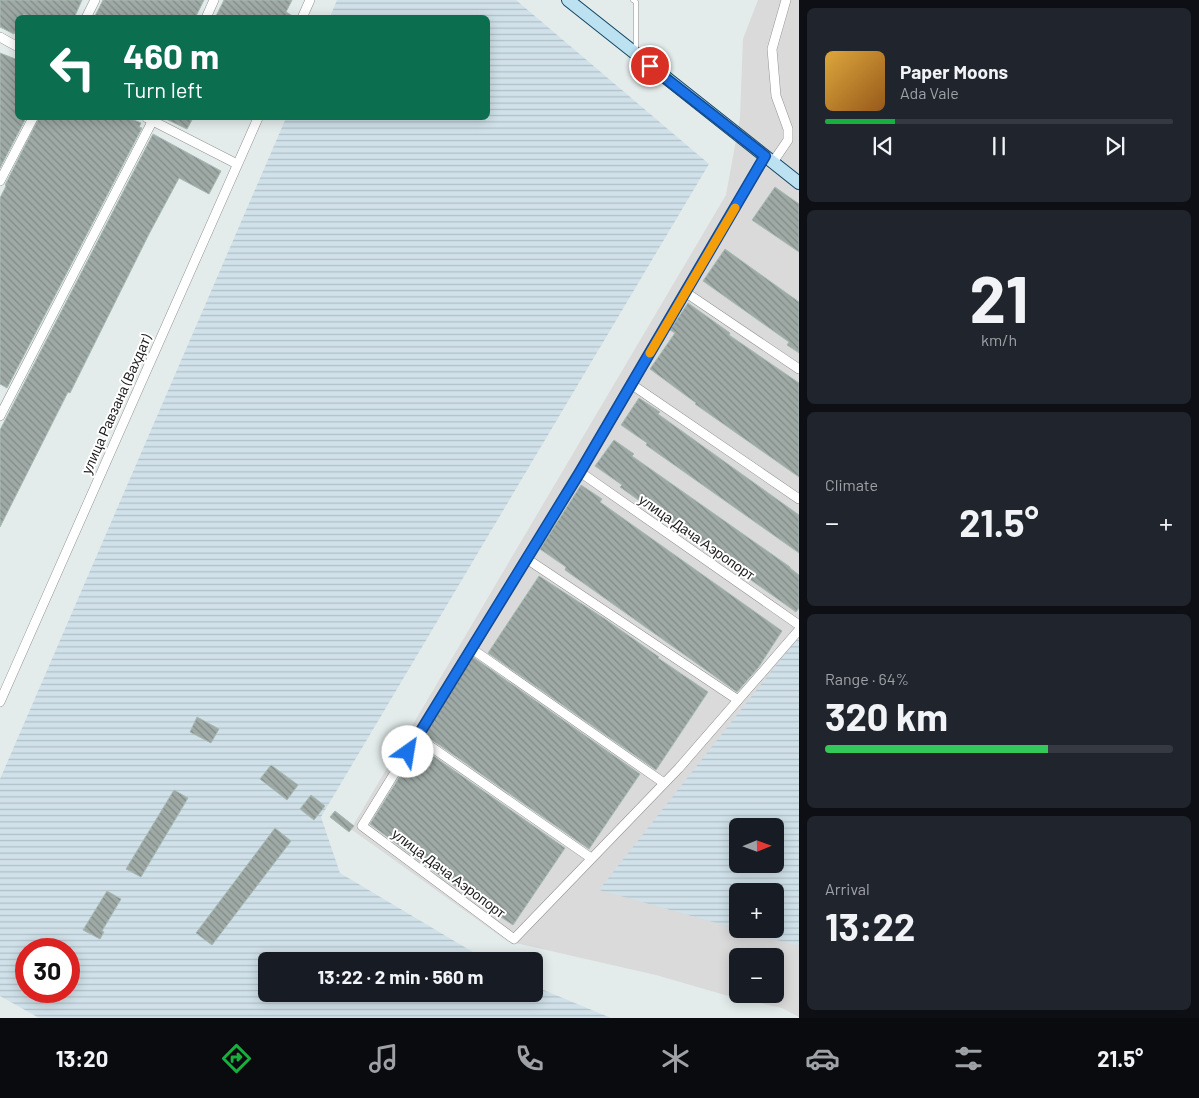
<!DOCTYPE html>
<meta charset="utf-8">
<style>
:root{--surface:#171b24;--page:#20242c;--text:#f1f3f6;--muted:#9ea1a6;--line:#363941;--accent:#18af3f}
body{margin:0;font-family:Barlow,sans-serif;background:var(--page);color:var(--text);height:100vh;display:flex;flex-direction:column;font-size:19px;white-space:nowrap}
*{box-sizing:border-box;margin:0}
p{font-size:16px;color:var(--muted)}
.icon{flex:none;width:28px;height:28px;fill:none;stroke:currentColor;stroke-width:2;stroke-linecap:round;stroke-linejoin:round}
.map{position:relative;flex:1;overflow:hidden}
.panel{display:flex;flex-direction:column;gap:8px;padding:8px;background:#0d0f14;width:400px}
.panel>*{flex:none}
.banner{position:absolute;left:15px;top:15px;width:475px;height:105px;border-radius:8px;box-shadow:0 2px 12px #0003;background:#0b6e4f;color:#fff;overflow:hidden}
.needle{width:32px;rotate:89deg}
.fabs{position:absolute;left:729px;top:818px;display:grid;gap:10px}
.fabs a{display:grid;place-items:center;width:55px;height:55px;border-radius:8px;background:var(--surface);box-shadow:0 2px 12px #0003;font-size:25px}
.speed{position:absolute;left:15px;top:938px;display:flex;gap:10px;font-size:25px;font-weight:700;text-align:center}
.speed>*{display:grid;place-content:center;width:65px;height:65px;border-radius:50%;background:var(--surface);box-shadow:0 2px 12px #0003;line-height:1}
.speed .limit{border:8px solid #d22;background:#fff;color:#111}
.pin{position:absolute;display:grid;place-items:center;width:42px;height:42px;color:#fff;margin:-21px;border:2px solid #fff;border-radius:50%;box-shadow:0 1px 5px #0007}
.me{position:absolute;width:55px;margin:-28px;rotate:32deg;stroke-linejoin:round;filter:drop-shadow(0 0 4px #0008)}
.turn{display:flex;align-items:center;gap:18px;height:105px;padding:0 25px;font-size:22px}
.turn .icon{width:65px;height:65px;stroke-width:2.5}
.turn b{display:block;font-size:35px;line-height:42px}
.big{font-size:38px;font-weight:700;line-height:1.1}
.panel .tile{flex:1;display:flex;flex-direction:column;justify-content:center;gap:8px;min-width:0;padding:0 18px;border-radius:8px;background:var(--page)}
.panel .dial{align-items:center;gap:0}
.dial b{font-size:65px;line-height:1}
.song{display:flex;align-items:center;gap:15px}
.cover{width:60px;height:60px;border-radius:8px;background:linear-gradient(135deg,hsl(40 70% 55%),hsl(30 70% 35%))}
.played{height:5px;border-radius:2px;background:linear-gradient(90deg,var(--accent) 20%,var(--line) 20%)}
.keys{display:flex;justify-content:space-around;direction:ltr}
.heat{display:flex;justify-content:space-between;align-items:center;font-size:28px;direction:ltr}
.charge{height:8px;border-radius:4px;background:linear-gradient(90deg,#34c759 64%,var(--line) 0)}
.trip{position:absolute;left:258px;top:952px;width:285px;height:50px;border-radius:8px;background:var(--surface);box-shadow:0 2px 12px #0003;font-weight:700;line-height:50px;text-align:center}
.tab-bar{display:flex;height:80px;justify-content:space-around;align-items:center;background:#090b0e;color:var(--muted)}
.tab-bar .icon{width:35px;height:35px}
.tab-bar .active{color:var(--accent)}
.tab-bar b{font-size:22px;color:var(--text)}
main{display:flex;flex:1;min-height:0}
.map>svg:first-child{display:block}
</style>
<main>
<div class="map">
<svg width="799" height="1018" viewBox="0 0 799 1018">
<defs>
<pattern id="farmland-rules" width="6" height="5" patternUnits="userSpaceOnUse" patternTransform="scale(1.25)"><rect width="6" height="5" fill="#d0e1e9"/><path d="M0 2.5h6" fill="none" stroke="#b2c0c7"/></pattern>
<pattern id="building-back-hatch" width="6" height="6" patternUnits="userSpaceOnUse" patternTransform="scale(1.25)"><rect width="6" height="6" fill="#9faaa6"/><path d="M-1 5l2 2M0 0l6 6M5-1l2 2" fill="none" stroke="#818a86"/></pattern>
</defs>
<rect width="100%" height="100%" fill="#e3eceb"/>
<path fill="#d9dad9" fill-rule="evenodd" d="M 758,0 L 799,0 L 799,1017 L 782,1008 L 725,995 L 656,975 L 507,941 L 351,829 L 726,195 L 740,118 L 743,39 ZM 738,826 L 775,826 L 775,864 L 738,864 ZM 738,891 L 775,891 L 775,929 L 738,929 ZM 738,956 L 775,956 L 775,994 L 738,994 Z"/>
<g fill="url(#farmland-rules)" fill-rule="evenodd">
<path d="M 337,0 L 516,0 L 709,164 L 321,817 L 340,873 L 488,961 L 266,961 L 266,994 L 534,994 L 534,986 L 611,1018 L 39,1018 L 0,996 L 0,779 L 286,118 L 488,118 L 488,18 L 330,17 ZM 26,949 L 69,949 L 69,991 L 26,991 Z"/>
<path d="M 799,636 L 799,946 L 599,890 ZM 738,826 L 775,826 L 775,864 L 738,864 ZM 738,891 L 775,891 L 775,929 L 738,929 Z"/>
</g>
<g fill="url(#building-back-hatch)" stroke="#a7bbb5">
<path d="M 0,0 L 82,0 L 74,18 L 32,18 L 24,14 L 22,18 L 18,18 L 18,27 L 14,34 L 0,27 Z"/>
<path d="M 103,0 L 204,0 L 195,18 L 94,18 Z"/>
<path d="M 224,0 L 292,0 L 286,12 L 296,18 L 215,18 Z"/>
<path d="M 0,53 L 18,60 L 18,118 L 26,118 L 0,168 Z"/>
<path d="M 39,118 L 129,118 L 141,123 L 139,127 L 142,128 L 7,388 L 0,384 L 0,198 L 6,186 L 5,185 Z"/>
<path d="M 164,118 L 193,118 L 187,129 Z"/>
<path d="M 153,134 L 221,171 L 209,194 L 179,178 L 149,234 L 70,393 L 68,392 L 0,527 L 0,430 Z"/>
<path d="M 775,187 L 799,204 L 799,252 L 752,220 Z"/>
<path d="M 725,249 L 799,302 L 799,353 L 787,345 L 789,342 L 703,281 Z"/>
<path d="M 688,303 L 730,333 L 729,335 L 799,383 L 799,477 L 695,404 L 696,403 L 650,369 L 675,333 L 670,330 Z"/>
<path d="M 639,398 L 660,412 L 658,414 L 799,515 L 799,553 L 646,445 L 647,443 L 621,425 Z"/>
<path d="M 614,440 L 634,454 L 632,456 L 790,567 L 790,568 L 799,575 L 799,608 L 796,612 L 620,487 L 622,485 L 595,466 Z"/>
<path d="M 581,485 L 602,499 L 600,502 L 782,631 L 758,668 L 737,692 L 565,570 L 566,567 L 540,549 Z"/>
<path d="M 539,576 L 605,619 L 659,657 L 658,658 L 708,692 L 656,770 L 488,653 Z"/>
<path d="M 473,657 L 640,774 L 589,849 L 425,735 Z"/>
<path d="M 197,717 L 219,729 L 211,743 L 190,732 Z"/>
<path d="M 419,746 L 565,848 L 513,925 L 447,881 L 370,824 Z"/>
<path d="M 271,765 L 298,785 L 287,800 L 260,779 Z"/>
<path d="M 174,790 L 188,798 L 141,877 L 126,869 Z"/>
<path d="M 311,795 L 325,806 L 314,820 L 300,809 Z"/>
<path d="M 335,811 L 354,826 L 349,832 L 330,817 Z"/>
<path d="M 275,828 L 291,841 L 212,945 L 196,933 Z"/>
<path d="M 107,891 L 121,899 L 102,931 L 104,932 L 100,939 L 83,930 Z"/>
</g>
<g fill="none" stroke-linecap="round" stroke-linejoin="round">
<g stroke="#939393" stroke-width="5.5">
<path id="service" d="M 633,0 L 636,2 L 636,51"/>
</g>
<g stroke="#939393" stroke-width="10">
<g id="minor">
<path d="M 86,18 L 95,0"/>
<path d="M 206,18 L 214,0"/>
<path d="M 302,18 L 310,0"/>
<path d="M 0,37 L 18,47"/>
<path d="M 147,118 L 237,164"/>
<path d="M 765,156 L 580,472 L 362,826 L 514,939 L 679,768 L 799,630"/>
<path d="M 773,162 L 788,140 L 788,129 L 776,96 L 772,49 L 786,0"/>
<path d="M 0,181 L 33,118"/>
<path d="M 685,292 L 799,369"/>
<path d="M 631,384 L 799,499"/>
<path d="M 0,416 L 154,118"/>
<path d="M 580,472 L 799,625"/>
<path d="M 527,559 L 738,700"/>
<path d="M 472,649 L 664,783"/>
<path d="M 0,702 L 258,118"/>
<path d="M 417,737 L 591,858"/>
</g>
</g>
<g stroke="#124664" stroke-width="14">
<path id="secondary" d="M 568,0 L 799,183"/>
</g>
<use href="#service" stroke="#fff" stroke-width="4.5"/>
<use href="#minor" stroke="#fff" stroke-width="9"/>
<use href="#secondary" stroke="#bce1f1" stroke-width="12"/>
</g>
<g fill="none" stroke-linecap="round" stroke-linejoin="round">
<g stroke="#114b97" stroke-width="12">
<path id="route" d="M 408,752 L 580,472 L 765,156 L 650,66"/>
</g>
<use href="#route" stroke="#1a73e8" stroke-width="9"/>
<path stroke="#f59e0b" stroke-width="9" d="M 650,353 L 735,208"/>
</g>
<g text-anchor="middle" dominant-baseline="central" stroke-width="4" stroke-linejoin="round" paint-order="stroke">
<g font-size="14" fill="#1c1c1c" stroke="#fff">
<text transform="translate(116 404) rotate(-66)">улица Равзана (Вахдат)</text>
<text transform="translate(697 537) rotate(35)">улица Дача Аэропорт</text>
<text transform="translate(449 873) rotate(37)">улица Дача Аэропорт</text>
</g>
</g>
</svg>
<div class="fabs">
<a><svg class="needle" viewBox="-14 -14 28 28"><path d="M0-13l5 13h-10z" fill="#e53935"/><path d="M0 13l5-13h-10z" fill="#9ea1a6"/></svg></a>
<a>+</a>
<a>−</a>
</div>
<div class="speed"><div class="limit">30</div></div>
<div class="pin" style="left:650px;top:66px;background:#d93025"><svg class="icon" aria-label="arrive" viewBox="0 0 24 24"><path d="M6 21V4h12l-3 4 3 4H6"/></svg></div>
<svg class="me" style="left:408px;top:752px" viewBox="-20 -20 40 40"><circle r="19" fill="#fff"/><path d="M0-13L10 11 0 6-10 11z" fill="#1a73e8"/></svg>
<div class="trip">13:22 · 2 min · 560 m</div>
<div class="banner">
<div class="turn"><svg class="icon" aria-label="left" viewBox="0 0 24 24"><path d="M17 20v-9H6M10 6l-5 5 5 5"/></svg><div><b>460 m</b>Turn left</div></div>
</div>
</div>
<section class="panel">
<div class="tile">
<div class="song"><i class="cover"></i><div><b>Paper Moons</b><p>Ada Vale</p></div></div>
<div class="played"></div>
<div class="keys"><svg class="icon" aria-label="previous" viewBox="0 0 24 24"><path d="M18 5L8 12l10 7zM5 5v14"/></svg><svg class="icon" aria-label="pause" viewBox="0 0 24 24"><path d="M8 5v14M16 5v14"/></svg><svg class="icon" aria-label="next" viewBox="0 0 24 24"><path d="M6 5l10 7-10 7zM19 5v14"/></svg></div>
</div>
<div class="tile dial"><b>21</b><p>km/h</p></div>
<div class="tile"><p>Climate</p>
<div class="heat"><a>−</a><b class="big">21.5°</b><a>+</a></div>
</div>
<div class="tile"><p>Range · 64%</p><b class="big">320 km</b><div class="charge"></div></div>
<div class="tile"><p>Arrival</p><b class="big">13:22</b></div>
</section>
</main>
<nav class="tab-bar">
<b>13:20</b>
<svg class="icon active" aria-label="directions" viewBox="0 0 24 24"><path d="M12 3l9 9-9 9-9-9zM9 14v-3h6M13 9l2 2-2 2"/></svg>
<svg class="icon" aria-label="music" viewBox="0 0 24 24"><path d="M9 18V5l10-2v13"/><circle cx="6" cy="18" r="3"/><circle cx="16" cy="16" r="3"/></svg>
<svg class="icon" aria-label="phone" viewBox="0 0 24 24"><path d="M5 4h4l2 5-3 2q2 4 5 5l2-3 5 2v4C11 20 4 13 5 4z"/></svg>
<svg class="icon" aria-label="climate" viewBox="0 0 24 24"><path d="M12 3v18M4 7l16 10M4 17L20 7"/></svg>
<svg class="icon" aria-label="car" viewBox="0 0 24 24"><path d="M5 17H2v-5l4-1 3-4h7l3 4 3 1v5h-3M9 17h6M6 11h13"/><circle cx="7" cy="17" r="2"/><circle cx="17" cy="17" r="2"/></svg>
<svg class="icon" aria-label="filters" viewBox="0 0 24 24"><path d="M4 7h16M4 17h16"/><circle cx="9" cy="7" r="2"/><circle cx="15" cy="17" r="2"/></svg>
<b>21.5°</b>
</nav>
